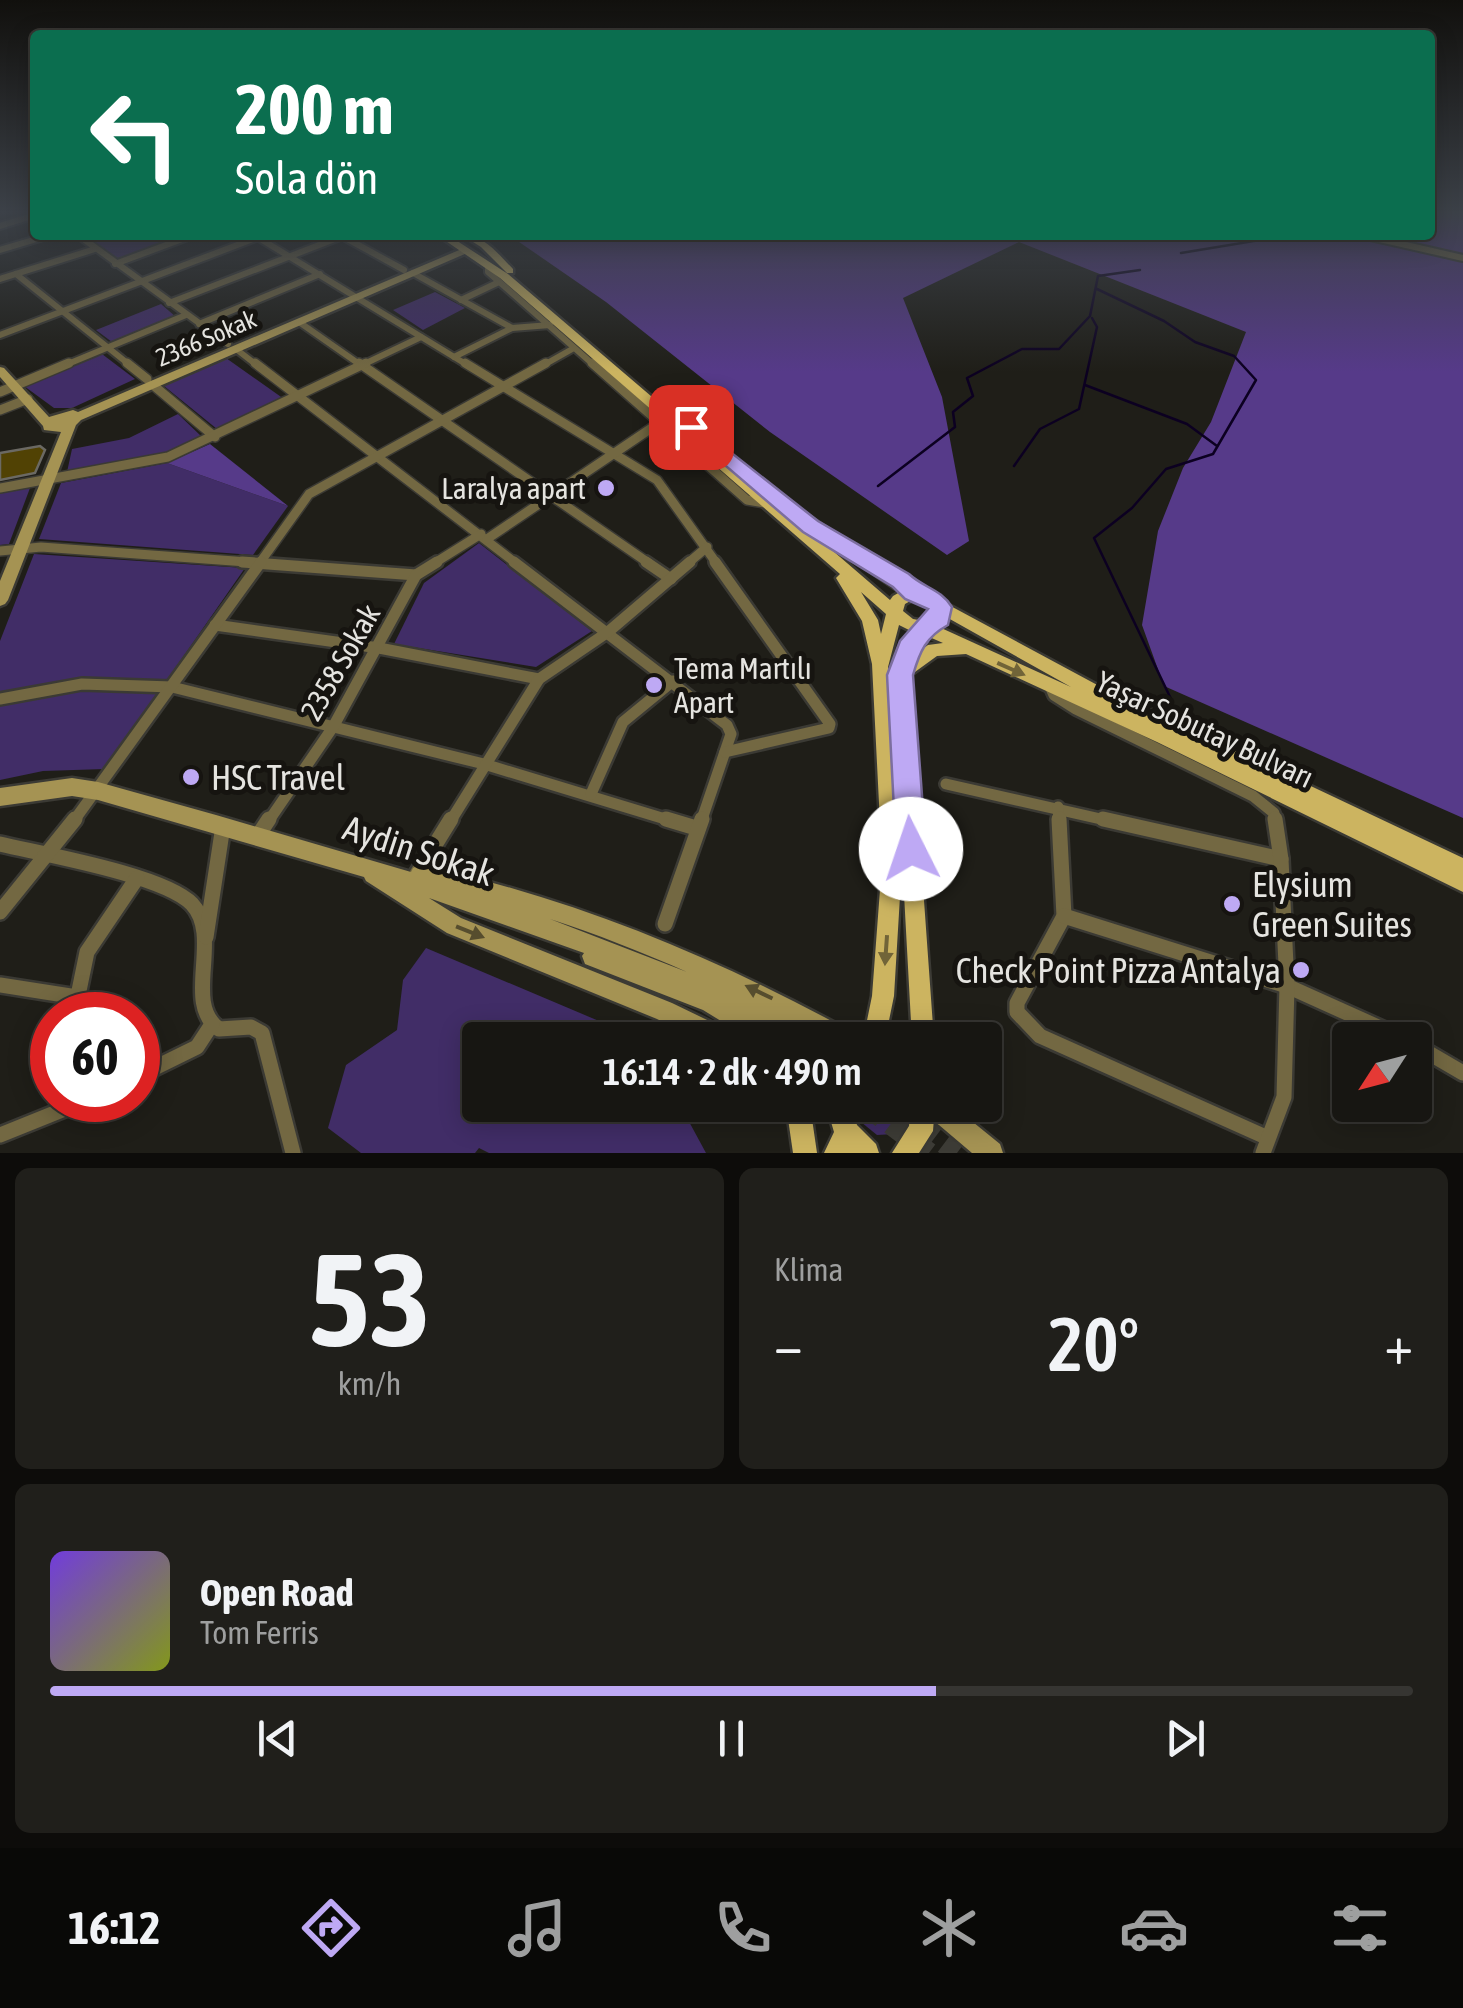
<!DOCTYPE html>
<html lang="tr">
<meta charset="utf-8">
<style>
:root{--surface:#171612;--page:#201f1b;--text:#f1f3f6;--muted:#9e9f9f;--line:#363532;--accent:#bea9f4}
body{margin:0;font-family:"Asap Condensed",sans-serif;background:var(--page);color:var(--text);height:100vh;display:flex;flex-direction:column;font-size:38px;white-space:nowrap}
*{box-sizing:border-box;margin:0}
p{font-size:32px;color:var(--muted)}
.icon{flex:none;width:55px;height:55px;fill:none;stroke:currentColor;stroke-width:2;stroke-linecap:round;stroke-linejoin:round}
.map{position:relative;height:1153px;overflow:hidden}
.panel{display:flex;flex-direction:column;gap:15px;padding:15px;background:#0d0c0a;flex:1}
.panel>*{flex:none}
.guide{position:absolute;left:30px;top:30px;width:1405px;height:210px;border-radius:10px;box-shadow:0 5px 25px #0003,0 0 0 2px var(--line);background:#0b6e4f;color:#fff;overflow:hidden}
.needle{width:65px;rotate:234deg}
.tools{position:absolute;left:1332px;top:1022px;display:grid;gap:20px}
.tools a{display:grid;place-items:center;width:100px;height:100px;border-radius:10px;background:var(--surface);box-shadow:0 5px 25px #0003,0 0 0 2px var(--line);font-size:50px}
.speed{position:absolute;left:30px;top:992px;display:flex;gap:20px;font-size:50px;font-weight:700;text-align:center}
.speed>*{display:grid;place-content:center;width:130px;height:130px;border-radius:50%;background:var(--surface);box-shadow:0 5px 25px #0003,0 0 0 2px var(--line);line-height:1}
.speed .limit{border:15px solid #d22;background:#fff;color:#111}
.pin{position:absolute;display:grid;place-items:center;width:85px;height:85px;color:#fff;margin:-42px;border-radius:20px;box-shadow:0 5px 15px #0006}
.me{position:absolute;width:110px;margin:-55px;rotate:356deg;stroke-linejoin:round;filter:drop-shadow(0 0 8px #0008)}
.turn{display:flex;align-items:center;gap:35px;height:210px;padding:0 40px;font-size:45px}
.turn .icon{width:130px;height:130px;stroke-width:2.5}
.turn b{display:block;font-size:70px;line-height:85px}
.big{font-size:75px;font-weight:600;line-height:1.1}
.panel .tile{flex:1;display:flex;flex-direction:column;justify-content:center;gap:15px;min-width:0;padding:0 35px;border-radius:15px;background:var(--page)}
.panel .dial{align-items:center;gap:0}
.dial b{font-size:130px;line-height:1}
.song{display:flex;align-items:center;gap:30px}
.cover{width:120px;height:120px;border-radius:15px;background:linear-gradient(135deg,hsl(260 70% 55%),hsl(70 70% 35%))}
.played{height:10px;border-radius:5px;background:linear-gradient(90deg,var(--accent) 65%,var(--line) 65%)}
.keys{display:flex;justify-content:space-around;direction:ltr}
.heat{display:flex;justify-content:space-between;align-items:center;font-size:55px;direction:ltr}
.panel .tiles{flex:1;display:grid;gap:15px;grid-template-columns:1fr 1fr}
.tile:last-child{grid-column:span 2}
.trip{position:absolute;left:462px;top:1022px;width:540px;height:100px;border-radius:10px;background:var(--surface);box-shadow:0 5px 25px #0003,0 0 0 2px var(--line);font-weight:600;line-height:100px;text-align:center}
.tabs{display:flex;height:160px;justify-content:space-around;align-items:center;background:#090907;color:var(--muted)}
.tabs .icon{width:70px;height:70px}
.tabs .current{color:var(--accent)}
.tabs b{font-size:45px;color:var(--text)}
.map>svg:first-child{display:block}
</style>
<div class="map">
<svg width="1463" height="1153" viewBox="0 0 1463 1153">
<rect width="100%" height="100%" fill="#1f1e18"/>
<g fill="#412d67">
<path d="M 84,235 L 188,235 L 117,260 Z"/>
<path d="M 435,292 L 465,308 L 423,330 L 393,310 Z"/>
<path d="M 161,304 L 176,317 L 112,342 L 96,330 Z"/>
<path d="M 102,354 L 135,379 L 72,408 L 54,408 L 24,386 Z"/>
<path d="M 226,358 L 284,399 L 217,429 L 164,386 Z"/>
<path d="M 178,414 L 202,437 L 159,456 L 67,472 L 72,449 L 129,438 Z"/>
<path d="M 167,463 L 288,506 L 253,555 L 39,539 L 61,483 Z"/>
<path d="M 30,488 L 9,544 L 0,545 L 0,493 Z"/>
<path d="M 479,543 L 592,631 L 536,667 L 394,644 L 424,583 Z"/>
<path d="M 34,554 L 245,568 L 105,769 L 43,771 L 0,780 L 0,641 Z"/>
<path d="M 426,948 L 644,1040 L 480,1040 L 480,1105 L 680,1105 L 706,1153 L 489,1153 L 479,1148 L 475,1153 L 361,1153 L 328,1128 L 346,1065 L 397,1030 L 403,980 Z"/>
<path d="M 855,1105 L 906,1105 L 906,1119 L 894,1134 L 877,1135 L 861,1122 Z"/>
</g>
<g fill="#563a89">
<path d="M 1430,211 L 1463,211 L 1463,818 L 1164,686 L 1142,625 L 1158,531 L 1183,468 L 1211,422 L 1246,332 L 1019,242 L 903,298 L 942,397 L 969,541 L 947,555 L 770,432 L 606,302 L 509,235 L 1430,235 Z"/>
<path d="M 210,444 L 288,506 L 167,463 Z"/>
</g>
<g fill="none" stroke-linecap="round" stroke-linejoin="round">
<g stroke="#0c0021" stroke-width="2.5">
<path d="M 1344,235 L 1355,237"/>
<path d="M 1181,253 L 1290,235"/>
<path d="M 1097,289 L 1164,321 L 1195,342 L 1234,356 L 1256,380 L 1213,454 L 1166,469 L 1132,508 L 1094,538 L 1171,699"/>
<path d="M 1085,385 L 1187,424 L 1217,446"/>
<path d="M 1014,466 L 1040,429 L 1079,409 L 1097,327 L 1092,318"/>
<path d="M 878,486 L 955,427 L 953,412 L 973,396 L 967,378 L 1022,349 L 1059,349 L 1090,316 L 1098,276 L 1140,270"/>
</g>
</g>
<path fill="#514204" stroke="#6b6963" stroke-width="2.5" d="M 40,446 L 45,450 L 35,473 L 0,480 L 0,453 Z"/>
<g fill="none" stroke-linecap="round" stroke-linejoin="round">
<g stroke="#3d3c36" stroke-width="21" stroke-dasharray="21 11" stroke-linecap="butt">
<path d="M 865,1105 L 929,1153"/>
<path d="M 893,1105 L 957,1153"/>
</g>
<g stroke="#3b3a34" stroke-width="10">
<g id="street-far3">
<path d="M 0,226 L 35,215"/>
<path d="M 78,235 L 228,344"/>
<path d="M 254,235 L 469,366"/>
<path d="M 1362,235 L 1463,258"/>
<path d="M 342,236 L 404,270"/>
<path d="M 0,250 L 50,235"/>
<path d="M 115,264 L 193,235"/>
<path d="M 488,265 L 488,272 L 595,366"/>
<path d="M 413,273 L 512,328 L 550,325"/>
<path d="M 16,274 L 131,366"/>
<path d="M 0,279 L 95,249"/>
<path d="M 461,300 L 499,282"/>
<path d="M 169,303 L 345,235"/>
<path d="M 299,322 L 362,366"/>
<path d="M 199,324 L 320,274"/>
<path d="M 0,335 L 261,236"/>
<path d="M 236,349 L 258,366"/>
<path d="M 454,357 L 512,328"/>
<path d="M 63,366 L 186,315"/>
<path d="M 360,366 L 421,337"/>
<path d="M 542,366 L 574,348"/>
</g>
</g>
<g stroke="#3b3a34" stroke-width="12">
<g id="street-far2">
<path d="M 127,363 L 147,379"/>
<path d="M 255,363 L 517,564"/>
<path d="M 359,363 L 650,564"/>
<path d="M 465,363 L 657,480 L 717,564"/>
<path d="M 592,363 L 747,500 L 765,503"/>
<path d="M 153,385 L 215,437"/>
<path d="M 0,392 L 69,363"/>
<path d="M 0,410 L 28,399"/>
<path d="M 0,488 L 168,457 L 366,363"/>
<path d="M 487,539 L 659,423"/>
<path d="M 0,551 L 41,547 L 275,564"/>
<path d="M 259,564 L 309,494 L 546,363"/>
<path d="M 433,564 L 481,534"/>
<path d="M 687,564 L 707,547"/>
</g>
</g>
<g stroke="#3b3a34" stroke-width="16">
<g id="street-far1">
<path d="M 242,562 L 416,575"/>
<path d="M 514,562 L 727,725 L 731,734 L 701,822"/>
<path d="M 646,562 L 671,579"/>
<path d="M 715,562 L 830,724 L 829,728 L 725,752"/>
<path d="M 215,625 L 379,648 L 539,679"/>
<path d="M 1050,686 L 1054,695 L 1076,709 L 1253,796 L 1274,813 L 1275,822"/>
<path d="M 0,699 L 82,684 L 172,687 L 484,764 L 675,822"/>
<path d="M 946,784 L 1114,822"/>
<path d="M 591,794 L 623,722 L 673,681"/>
<path d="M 1058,807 L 1059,822"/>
<path d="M 73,822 L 261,562"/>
<path d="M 268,822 L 333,727 L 416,575 L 437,562"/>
<path d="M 450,822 L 539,679 L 608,632 L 690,562"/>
</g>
</g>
<g stroke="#3b3a34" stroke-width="20">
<g id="street">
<path d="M 666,819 L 696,828"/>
<path d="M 1059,819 L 1064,916 L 1017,1003 L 1017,1012 L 1040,1036 L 1268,1138"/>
<path d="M 1103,819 L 1281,859"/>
<path d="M 259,834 L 269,819"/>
<path d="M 0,844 C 42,854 164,875 192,904 C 223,937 182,1003 219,1029 L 251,1027 L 262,1033 L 293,1153"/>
<path d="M 417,874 L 451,819"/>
<path d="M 0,912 L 75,819"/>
<path d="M 1064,916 L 1287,986 L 1407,1040"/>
<path d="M 665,924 L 702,819"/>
<path d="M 206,937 L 223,826"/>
<path d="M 0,985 L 77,997"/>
<path d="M 74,1015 L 87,952 L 137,878"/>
<path d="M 1415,1045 L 1463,1073"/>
<path d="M 138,1076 L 197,1047 L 212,1024"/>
<path d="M 0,1135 L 87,1100"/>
<path d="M 1263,1153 L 1284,1097 L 1287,986 L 1281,859 L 1275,819"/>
</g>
</g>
<g stroke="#3b3a34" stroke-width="5">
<g id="secondary">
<path d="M 464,248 L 469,251 L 467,253 L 81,420 L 76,425 L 8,600 L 5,604 L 0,606 L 0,581 L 61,432 L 44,430 L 43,426 L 0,377 L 0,367 L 4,368 L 49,417 L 73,410 L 78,412 Z"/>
<path d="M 72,778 L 98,782 L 216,815 L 411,872 L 413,868 L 420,865 C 573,898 715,957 852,1032 L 855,1040 L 821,1040 L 810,1033 L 812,1040 L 752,1040 L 703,1010 L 585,964 L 582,956 L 584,953 L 429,898 L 461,918 L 672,1003 L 732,1032 L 735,1040 L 699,1040 L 657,1019 L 447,933 L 366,881 L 364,877 L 98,800 L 72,796 L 0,806 L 0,788 ZM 550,919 C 596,934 642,952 687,972 Z"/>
<path d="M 917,1105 L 952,1105 L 1000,1144 L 1003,1153 L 972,1153 L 939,1125 L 921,1113 Z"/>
</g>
</g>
<g stroke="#3b3a34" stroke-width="5">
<g id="primary">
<path d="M 437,235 L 448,235 L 508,274 L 775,502 L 781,499 L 786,501 L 918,588 L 937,594 L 945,603 L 1101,687 L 1463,858 L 1463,892 L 1157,742 L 966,654 L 937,656 L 908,677 L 934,1040 L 912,1040 L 892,675 L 911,631 L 899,625 L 888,667 L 902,863 L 894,996 L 885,1040 L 863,1040 L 872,996 L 882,863 L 872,664 L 862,621 L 836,578 L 840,574 L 500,278 ZM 804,526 L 900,592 L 893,596 L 890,600 ZM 861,592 L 886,614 L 881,634 L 878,620 ZM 914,599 L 927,602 L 932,609 L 932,615 L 924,621 L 913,619 L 903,611 L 905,604 ZM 948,618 L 1071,687 L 939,627 ZM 927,636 L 943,643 L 928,645 L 917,653 L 922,640 Z"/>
<path d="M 462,235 C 485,235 498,254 513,269 L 513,273 L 507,273 L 481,247 Z"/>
<path d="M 786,1105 L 810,1105 L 817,1153 L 793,1153 Z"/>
<path d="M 826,1105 L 850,1105 L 857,1125 L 876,1144 L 879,1153 L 824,1153 L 834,1132 Z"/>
<path d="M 911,1105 L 935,1105 L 933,1131 L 919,1153 L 892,1153 L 909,1126 Z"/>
</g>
</g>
<use href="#street-far3" stroke="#736842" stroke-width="6"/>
<use href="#street-far2" stroke="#736842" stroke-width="9"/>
<use href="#street-far1" stroke="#736842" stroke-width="11"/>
<use href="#street" stroke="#736842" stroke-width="15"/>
<use href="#secondary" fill="#a59353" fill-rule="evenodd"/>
<use href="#primary" fill="#ccb460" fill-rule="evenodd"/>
</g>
<defs><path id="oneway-solid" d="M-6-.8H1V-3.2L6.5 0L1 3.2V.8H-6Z" transform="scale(2.5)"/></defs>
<g fill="#716438">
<use href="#oneway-solid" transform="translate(1011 669) rotate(24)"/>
<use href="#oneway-solid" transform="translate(886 950) rotate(94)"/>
</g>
<g fill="#564d2e">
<use href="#oneway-solid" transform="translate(470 932) rotate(22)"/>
<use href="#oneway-solid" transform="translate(759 992) rotate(-154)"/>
</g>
<linearGradient id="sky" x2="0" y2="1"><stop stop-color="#11100d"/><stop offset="0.57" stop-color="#3c4148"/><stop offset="1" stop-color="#3c4148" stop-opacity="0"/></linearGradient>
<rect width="1463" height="372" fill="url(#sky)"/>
<path fill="#bea9f4" stroke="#7c6e9f" stroke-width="2.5" d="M 691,421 L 818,521 L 909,574 C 924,588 941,589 952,607 L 948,625 C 926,637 920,651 913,675 L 926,849 L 922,859 L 911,863 L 900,859 L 896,849 L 887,675 L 900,641 L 928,609 L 905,599 L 893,587 L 803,532 L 685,431 L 682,427 Z"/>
<g fill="#bea9f4" stroke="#161410" stroke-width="4">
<circle cx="606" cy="488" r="10"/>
<circle cx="654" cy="685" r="10"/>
<circle cx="191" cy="777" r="10"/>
<circle cx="1232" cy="904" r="10"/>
<circle cx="1301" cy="970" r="10"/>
</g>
<g text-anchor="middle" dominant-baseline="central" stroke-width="10" stroke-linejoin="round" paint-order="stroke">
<g font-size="25" fill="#e5e4e0" stroke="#161410">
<text transform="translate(206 338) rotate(-23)">2366 Sokak</text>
</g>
<g font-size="30" fill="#e5e4e0" stroke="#161410" text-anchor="end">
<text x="586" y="488">Laralya apart</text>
<text x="674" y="668" text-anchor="start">Tema Martılı<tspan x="674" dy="34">Apart</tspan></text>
</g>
<g font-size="30" fill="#e5e4e0" stroke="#161410">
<text transform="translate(340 662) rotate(-60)">2358 Sokak</text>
<text transform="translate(1205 729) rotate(25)">Yaşar Sobutay Bulvarı</text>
</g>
<g font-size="35" fill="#e5e4e0" stroke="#161410" text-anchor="start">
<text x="211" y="777">HSC Travel</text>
<text x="1252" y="884">Elysium<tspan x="1252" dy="40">Green Suites</tspan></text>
<text x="1281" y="970" text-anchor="end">Check Point Pizza Antalya</text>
</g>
<g font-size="35" fill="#e5e4e0" stroke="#161410">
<text transform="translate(419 850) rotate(18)">Aydin Sokak</text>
</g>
</g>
</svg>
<div class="tools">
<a><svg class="needle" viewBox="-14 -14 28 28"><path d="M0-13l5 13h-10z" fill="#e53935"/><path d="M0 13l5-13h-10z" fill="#9e9f9f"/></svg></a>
</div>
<div class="speed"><div class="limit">60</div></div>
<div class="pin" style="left:691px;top:427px;background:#d93025"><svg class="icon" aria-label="arrive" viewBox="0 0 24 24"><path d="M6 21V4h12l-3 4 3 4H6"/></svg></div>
<svg class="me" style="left:911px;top:849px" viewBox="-20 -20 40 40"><circle r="19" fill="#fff"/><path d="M0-13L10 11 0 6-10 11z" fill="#bea9f4"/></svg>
<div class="trip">16:14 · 2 dk · 490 m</div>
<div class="guide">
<div class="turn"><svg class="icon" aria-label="left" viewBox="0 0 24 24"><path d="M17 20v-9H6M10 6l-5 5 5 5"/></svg><div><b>200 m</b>Sola dön</div></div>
</div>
</div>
<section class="panel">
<div class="tiles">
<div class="tile dial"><b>53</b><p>km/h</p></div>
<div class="tile"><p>Klima</p>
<div class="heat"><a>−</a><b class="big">20°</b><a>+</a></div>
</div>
<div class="tile">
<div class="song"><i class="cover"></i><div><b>Open Road</b><p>Tom Ferris</p></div></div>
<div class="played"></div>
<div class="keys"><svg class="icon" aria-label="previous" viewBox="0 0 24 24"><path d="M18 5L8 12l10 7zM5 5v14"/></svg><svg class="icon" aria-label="pause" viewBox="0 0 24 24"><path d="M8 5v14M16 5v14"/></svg><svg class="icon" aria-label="next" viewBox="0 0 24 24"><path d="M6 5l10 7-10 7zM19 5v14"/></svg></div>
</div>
</div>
</section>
<nav class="tabs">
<b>16:12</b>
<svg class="icon current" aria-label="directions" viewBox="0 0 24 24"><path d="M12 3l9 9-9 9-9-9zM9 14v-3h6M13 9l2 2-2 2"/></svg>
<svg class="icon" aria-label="music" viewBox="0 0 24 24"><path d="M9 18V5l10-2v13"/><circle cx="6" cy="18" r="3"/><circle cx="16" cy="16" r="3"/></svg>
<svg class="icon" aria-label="phone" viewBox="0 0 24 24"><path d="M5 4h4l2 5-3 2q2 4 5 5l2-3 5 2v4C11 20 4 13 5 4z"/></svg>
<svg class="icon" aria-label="climate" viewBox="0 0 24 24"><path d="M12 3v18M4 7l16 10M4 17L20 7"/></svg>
<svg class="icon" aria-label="car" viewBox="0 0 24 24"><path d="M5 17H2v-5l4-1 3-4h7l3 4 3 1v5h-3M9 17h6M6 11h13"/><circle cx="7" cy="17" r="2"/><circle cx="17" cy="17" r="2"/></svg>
<svg class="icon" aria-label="filters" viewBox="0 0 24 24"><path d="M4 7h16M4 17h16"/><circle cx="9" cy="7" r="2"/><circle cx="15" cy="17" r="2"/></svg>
</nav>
